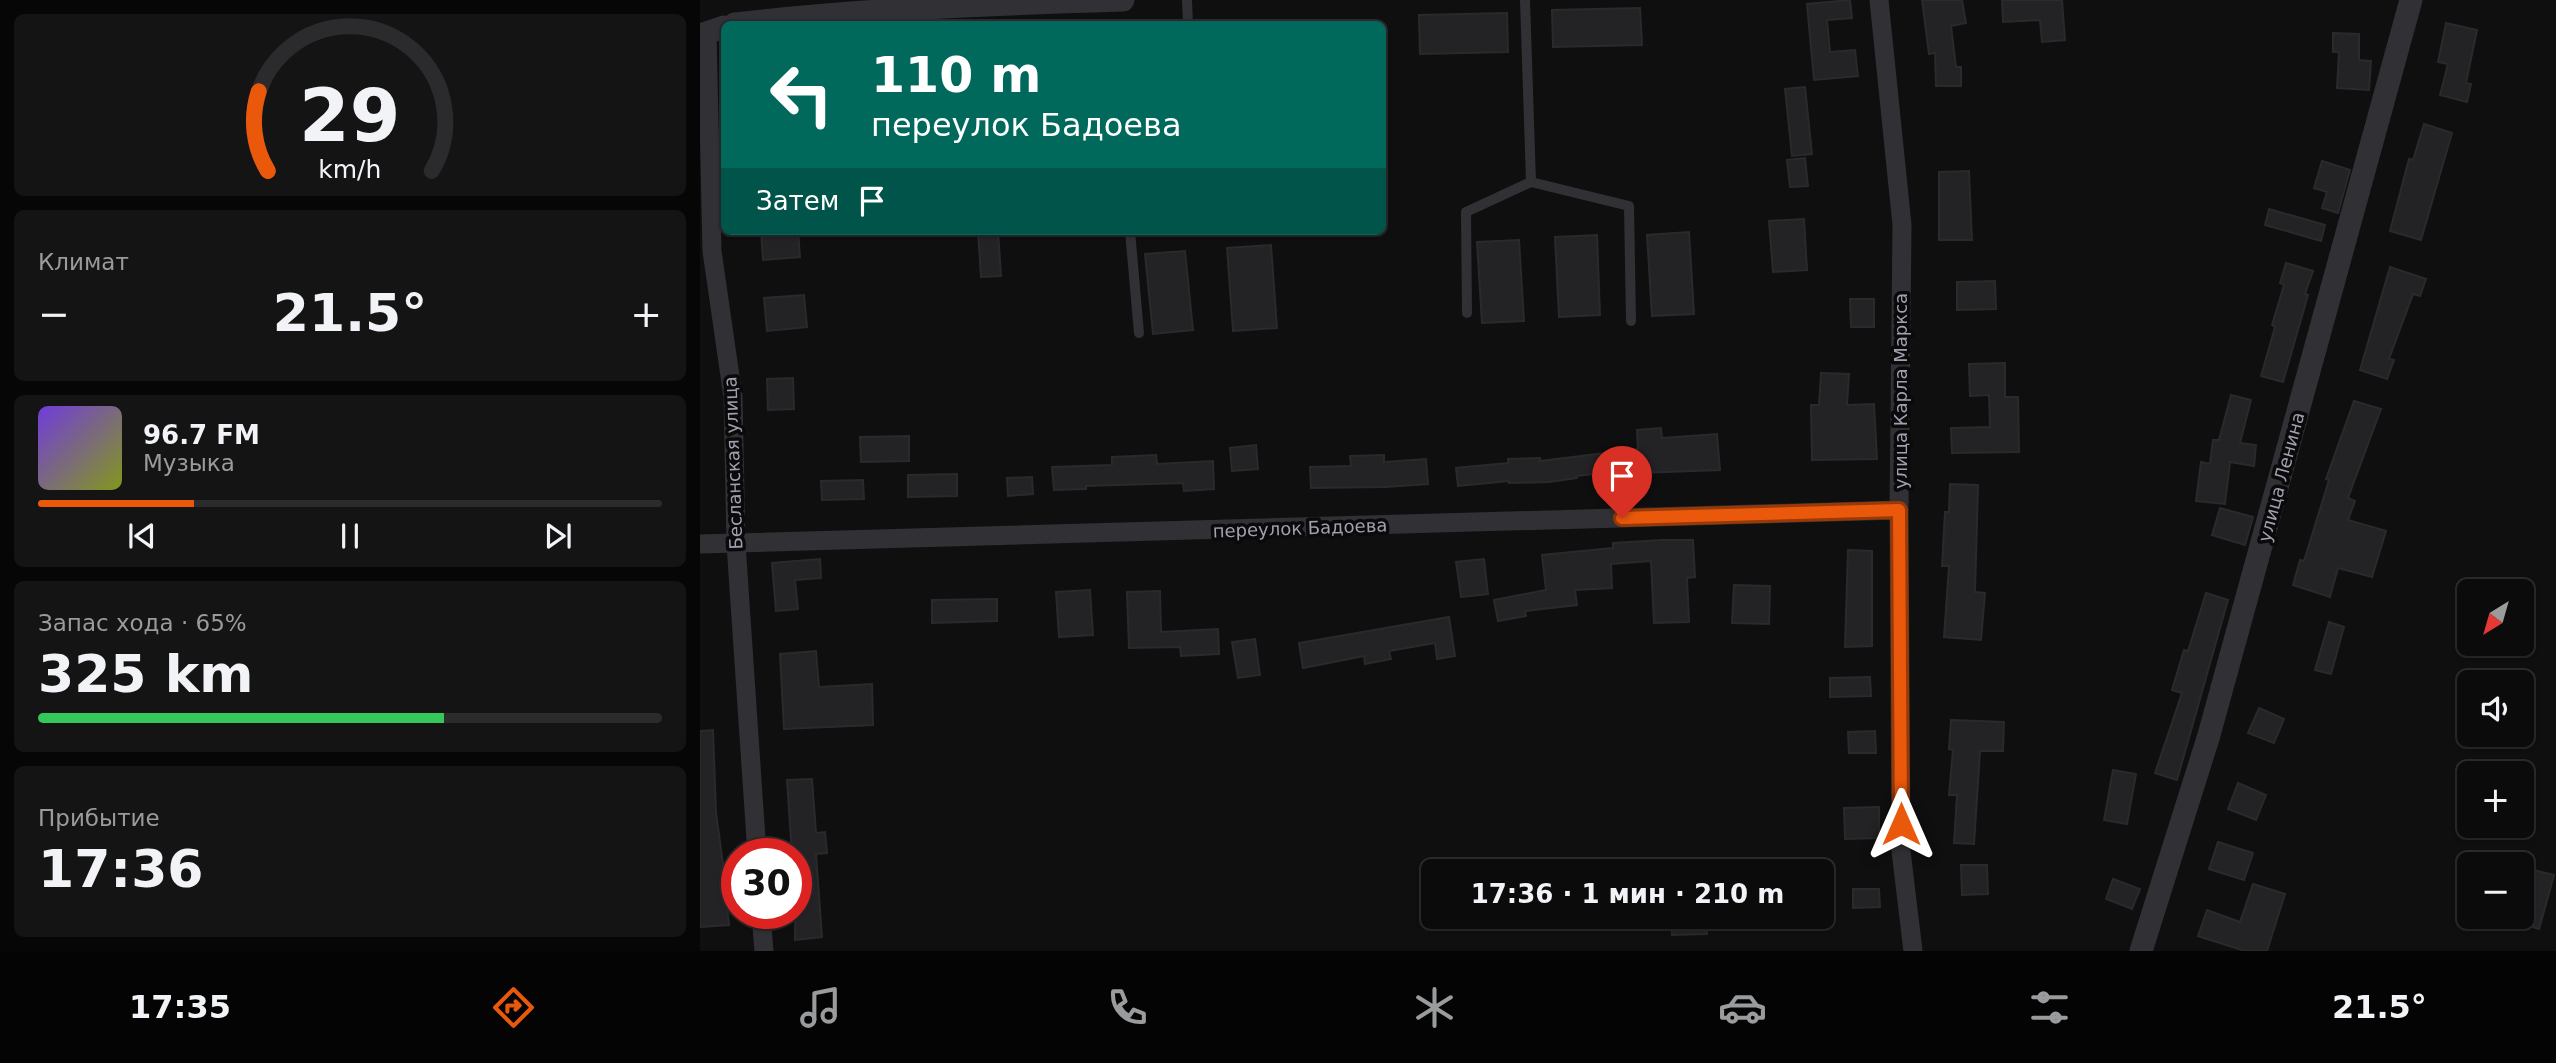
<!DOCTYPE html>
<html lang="ru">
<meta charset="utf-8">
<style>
:root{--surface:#0b0b0c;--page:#141415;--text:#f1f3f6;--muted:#9a9b9d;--line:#2b2b2d;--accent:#ea580c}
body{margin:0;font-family:"DejaVu Sans",sans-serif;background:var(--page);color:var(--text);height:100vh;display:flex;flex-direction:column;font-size:26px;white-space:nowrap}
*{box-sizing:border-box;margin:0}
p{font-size:23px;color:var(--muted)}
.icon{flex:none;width:38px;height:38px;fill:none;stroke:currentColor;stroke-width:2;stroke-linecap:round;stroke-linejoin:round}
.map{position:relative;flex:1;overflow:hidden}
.details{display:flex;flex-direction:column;gap:14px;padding:14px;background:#060607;width:700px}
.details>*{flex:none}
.guide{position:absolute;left:21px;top:21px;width:665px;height:214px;border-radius:10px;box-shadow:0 2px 5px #0004,0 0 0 2px var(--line);background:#00695c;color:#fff;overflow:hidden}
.needle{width:46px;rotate:217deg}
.controls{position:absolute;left:1757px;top:579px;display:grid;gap:14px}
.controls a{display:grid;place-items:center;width:77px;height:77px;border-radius:10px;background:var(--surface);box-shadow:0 2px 5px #0004,0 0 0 2px var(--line);font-size:35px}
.speed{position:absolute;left:21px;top:838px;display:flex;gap:14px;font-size:35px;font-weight:700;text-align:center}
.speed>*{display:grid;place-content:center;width:91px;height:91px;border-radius:50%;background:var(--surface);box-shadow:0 2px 5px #0004,0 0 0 2px var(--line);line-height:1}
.speed .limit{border:10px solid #d22;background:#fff;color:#111}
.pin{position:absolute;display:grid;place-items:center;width:60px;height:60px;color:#fff;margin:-72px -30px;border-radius:50% 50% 50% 0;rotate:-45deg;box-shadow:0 0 7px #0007}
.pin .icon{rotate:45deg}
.me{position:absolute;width:77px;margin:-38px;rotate:0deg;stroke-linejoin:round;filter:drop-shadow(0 0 5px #0008)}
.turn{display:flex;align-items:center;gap:24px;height:147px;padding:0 35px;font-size:32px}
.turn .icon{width:91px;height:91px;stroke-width:2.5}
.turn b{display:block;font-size:49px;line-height:60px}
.then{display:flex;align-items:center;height:66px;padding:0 35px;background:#0003;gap:14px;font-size:26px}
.big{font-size:52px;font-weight:600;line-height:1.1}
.details .card{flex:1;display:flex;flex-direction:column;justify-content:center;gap:10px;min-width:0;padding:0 24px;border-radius:10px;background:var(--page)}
.details .dial{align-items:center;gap:0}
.dial svg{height:182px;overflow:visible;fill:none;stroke:var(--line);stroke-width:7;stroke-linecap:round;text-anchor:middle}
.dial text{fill:var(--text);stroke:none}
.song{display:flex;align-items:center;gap:21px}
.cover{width:84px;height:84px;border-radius:10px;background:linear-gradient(135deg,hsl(260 70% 55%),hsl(70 70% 35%))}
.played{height:7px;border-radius:4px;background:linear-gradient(90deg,var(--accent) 25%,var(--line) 25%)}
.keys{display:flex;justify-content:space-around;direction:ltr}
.heat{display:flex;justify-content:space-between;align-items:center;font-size:38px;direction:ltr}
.charge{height:10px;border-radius:5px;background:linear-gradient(90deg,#34c759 65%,var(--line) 0)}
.trip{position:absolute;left:721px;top:859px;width:413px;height:70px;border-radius:10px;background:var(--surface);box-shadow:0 2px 5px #0004,0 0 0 2px var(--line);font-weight:600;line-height:70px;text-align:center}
.tab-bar{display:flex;height:112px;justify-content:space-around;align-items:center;background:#040405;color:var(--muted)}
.tab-bar .icon{width:49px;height:49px}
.tab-bar .selected{color:var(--accent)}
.tab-bar b{font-size:32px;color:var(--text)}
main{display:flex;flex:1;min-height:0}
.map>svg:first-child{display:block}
</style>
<main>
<section class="details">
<div class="card dial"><svg viewBox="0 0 100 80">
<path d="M14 69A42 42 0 1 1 86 69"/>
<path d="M14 69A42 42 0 0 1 10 34" stroke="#ea580c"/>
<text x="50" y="56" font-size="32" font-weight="700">29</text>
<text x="50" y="72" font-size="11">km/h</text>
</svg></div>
<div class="card"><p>Климат</p>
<div class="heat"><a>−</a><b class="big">21.5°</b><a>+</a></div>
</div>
<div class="card">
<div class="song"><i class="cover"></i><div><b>96.7 FM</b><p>Музыка</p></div></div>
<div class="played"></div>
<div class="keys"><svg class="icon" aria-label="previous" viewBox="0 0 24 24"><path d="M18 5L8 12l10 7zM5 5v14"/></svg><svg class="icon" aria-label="pause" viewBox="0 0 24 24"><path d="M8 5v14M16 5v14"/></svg><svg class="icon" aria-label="next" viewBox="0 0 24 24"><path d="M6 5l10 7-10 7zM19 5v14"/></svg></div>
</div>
<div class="card"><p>Запас хода · 65%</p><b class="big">325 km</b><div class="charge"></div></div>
<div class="card"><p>Прибытие</p><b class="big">17:36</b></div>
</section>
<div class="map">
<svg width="1856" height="951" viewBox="0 0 1856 951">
<rect width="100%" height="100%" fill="#0f0f10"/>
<g fill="#232224" stroke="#2a292c" stroke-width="2">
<path d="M 1150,0 L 1152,18 L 1127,20 L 1130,52 L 1155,50 L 1158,76 L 1114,80 L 1107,4 Z"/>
<path d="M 1222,0 L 1262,0 L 1266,23 L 1251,26 L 1256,67 L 1261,67 L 1261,86 L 1236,86 L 1235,53 L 1229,54 Z"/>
<path d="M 1302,0 L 1362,0 L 1365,40 L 1342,42 L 1340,20 L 1303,22 Z"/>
<path d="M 940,8 L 942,45 L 853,47 L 852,10 Z"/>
<path d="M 807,13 L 808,52 L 720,54 L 719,15 Z"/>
<path d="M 1746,23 L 1777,30 L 1766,83 L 1771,84 L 1767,102 L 1740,95 L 1748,64 L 1738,62 Z"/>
<path d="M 1633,33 L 1659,34 L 1659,60 L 1671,61 L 1669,90 L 1637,88 L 1639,52 L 1633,52 Z"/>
<path d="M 1105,87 L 1112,154 L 1092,156 L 1085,89 Z"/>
<path d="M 1724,124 L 1752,133 L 1721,240 L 1690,231 L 1709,159 L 1713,160 Z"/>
<path d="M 1105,158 L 1108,186 L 1090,187 L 1087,160 Z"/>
<path d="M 1622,161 L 1650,170 L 1638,213 L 1622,208 L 1627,192 L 1614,188 Z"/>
<path d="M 1269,171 L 1272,240 L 1239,240 L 1239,172 Z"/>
<path d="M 1569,209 L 1625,225 L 1621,241 L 1565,225 Z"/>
<path d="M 1104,219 L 1107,270 L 1073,272 L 1069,221 Z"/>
<path d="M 61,231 L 98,231 L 100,257 L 63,260 Z"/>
<path d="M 278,231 L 298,231 L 301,276 L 281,277 Z"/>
<path d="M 989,232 L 994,314 L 952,316 L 947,235 Z"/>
<path d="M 897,235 L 900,315 L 859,317 L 855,237 Z"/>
<path d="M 819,240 L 824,321 L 782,323 L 777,242 Z"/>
<path d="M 571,245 L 577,328 L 533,331 L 527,248 Z"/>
<path d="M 485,251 L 493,330 L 453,334 L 445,254 Z"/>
<path d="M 1586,263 L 1613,271 L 1605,294 L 1608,295 L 1583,382 L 1561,376 L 1575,327 L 1572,325 L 1584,285 L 1580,283 Z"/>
<path d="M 1690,267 L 1726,279 L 1720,296 L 1713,294 L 1689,359 L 1694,360 L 1687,379 L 1660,370 Z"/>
<path d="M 1295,281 L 1296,309 L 1257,310 L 1257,282 Z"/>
<path d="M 104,295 L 107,327 L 67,331 L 64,298 Z"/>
<path d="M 1150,299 L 1174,299 L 1174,327 L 1151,327 Z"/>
<path d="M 1305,363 L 1305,397 L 1318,397 L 1319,452 L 1252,453 L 1251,428 L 1290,427 L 1289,395 L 1270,396 L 1269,364 Z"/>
<path d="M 1121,373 L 1149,374 L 1147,405 L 1174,404 L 1177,459 L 1112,460 L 1111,405 L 1119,405 Z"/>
<path d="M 93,378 L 94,409 L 68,410 L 67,379 Z"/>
<path d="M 1531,395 L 1551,400 L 1540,443 L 1556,445 L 1554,466 L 1530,462 L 1525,504 L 1496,501 L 1501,462 L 1510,464 L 1513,440 L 1519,440 Z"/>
<path d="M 1654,401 L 1681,409 L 1648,498 L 1655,501 L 1648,520 L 1686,531 L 1672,577 L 1638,568 L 1630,597 L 1593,585 L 1600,560 L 1604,561 L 1629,480 L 1626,479 Z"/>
<path d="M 961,428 L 962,438 L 1017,434 L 1020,470 L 939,473 L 939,469 L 876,476 L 877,478 L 849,482 L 809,483 L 809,481 L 758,486 L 756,468 L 808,463 L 808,459 L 840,458 L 840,461 L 938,449 L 937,430 Z"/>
<path d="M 209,436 L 209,461 L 161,462 L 160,437 Z"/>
<path d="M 556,445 L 558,469 L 532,471 L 530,448 Z"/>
<path d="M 456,455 L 457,464 L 513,461 L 514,489 L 484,491 L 483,483 L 386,486 L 386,489 L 354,490 L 352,467 L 412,465 L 412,457 Z"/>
<path d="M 684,455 L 684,462 L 726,459 L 728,484 L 685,487 L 611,488 L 610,467 L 651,466 L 650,456 Z"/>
<path d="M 257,474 L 257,496 L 208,497 L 208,475 Z"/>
<path d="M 332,477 L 333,494 L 308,496 L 307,478 Z"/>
<path d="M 163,480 L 164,499 L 122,500 L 121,481 Z"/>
<path d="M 1250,484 L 1278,485 L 1275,592 L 1285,593 L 1281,640 L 1244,637 L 1249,566 L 1242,566 L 1245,512 L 1249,512 Z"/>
<path d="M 1520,508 L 1553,517 L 1545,545 L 1512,535 Z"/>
<path d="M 963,540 L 993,540 L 995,577 L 987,578 L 989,622 L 954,623 L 951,561 L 911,564 L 912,588 L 875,590 L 877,605 L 825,611 L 826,616 L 798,621 L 794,600 L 846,590 L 842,555 L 913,548 L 913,543 Z"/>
<path d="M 1148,550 L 1172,551 L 1172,646 L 1145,647 Z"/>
<path d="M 120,559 L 121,578 L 95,580 L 98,609 L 76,611 L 72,563 Z"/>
<path d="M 784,559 L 788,594 L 761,597 L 756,562 Z"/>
<path d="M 1034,585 L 1070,586 L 1069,624 L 1032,623 Z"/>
<path d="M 390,590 L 393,635 L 359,637 L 356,592 Z"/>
<path d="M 460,591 L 461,632 L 518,629 L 519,654 L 481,656 L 480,647 L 429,648 L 427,592 Z"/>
<path d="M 1506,593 L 1528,600 L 1477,780 L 1455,773 L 1482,693 L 1472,690 L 1484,650 L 1488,651 Z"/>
<path d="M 297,599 L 297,621 L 232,623 L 232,600 Z"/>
<path d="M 749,617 L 755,656 L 737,659 L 735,643 L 689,651 L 691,659 L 665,664 L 664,656 L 603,668 L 599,643 Z"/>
<path d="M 1629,622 L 1644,627 L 1631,674 L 1615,670 Z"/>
<path d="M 555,639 L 560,675 L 538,678 L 532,642 Z"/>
<path d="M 116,651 L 119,687 L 172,684 L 173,725 L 84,729 L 80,654 Z"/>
<path d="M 1170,677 L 1171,696 L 1130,697 L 1130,678 Z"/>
<path d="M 1559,708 L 1584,719 L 1574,743 L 1548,733 Z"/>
<path d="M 1251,720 L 1304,722 L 1303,751 L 1280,751 L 1274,844 L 1254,843 L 1257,795 L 1249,795 L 1253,750 L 1249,749 Z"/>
<path d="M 13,730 L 16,813 L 23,864 L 24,905 L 27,904 L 29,925 L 0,927 L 0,731 Z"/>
<path d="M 1175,731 L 1176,753 L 1149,753 L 1148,732 Z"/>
<path d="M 1413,770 L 1436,774 L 1427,824 L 1404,820 Z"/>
<path d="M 112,779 L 116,833 L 125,832 L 127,853 L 116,854 L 122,937 L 95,940 L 96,854 L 92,854 L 87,780 Z"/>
<path d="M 1538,783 L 1566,795 L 1556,820 L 1528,809 Z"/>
<path d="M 1179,807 L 1179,838 L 1145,839 L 1144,808 Z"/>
<path d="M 1518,842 L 1553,853 L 1544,880 L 1509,869 Z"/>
<path d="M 1261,865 L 1287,865 L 1288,894 L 1262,895 Z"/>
<path d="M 1822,867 L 1854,875 L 1839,929 L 1822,924 Z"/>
<path d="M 1413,879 L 1440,889 L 1432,909 L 1406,899 Z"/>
<path d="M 1553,884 L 1585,894 L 1567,951 L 1545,951 L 1498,936 L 1507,910 L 1540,922 Z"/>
<path d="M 1153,889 L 1179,889 L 1180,907 L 1153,908 Z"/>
<path d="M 971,917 L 1006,917 L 1007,934 L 972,935 Z"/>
</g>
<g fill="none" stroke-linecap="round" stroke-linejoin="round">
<g stroke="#313035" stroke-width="10">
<path d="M 487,0 L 488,24"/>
<path d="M 825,0 L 831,182 L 929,206 L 931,321"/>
<path d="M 430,231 L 439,333"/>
<path d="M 767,313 L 766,212 L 831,182"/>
</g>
<g stroke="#313035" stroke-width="19">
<path d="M 1179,0 L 1202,225 L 1199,510 L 1201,851 L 1213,951"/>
<path d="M 7,31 L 12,251 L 33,397 L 36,544 L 57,854"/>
<path d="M 0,544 L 1199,510"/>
<path d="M 61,914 L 64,951"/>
</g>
<g stroke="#313035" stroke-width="23">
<path d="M 35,24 C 163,9 294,4 423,0"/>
<path d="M 0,35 L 24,27"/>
<path d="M 1441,951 L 1509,735 L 1711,0"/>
</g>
</g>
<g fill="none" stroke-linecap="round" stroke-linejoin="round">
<g stroke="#983908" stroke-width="18">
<path id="route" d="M 922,518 L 1199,510 L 1201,824"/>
</g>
<use href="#route" stroke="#ea580c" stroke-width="12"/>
</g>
<g text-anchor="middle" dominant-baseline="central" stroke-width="7" stroke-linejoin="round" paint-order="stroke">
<g font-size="18" fill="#a0a0b1" stroke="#0a0a0b">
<text transform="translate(1200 391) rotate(-90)">улица Карла Маркса</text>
<text transform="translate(33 463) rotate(-92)">Бесланская улица</text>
<text transform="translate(1581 477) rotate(-75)">улица Ленина</text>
<text transform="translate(600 528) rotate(-2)">переулок Бадоева</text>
</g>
</g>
</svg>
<div class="controls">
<a><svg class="needle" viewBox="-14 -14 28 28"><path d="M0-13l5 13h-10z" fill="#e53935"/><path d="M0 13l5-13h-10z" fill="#9a9b9d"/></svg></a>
<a><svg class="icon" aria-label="sound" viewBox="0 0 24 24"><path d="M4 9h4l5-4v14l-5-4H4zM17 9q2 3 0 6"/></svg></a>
<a>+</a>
<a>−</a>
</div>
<div class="speed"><div class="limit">30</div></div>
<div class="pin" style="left:922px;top:518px;background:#d93025"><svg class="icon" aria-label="arrive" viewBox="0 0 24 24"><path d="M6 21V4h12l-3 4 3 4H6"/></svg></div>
<svg class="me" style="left:1201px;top:824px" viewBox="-20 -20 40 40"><path d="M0-17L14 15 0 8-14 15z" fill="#ea580c" stroke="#fff" stroke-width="4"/></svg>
<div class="trip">17:36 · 1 мин · 210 m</div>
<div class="guide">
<div class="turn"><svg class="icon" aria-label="left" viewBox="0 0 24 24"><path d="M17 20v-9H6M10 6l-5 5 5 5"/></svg><div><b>110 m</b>переулок Бадоева</div></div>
<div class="then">Затем<svg class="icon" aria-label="arrive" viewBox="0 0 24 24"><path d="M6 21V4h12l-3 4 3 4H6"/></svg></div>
</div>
</div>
</main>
<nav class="tab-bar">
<b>17:35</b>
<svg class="icon selected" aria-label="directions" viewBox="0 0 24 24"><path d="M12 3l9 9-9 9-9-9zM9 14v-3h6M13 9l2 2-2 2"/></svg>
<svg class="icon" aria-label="music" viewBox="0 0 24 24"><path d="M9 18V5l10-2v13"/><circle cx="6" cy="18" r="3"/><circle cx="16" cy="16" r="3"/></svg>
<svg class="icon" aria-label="phone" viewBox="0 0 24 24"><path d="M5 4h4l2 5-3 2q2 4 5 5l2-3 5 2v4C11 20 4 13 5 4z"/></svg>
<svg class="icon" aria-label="climate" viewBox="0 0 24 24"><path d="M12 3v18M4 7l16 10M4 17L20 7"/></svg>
<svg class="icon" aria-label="car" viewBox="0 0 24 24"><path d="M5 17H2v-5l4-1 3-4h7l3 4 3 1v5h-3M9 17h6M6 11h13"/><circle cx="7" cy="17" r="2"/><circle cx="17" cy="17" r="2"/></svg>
<svg class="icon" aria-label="filters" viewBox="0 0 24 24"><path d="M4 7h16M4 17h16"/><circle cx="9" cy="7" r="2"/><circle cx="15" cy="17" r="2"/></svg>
<b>21.5°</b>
</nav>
